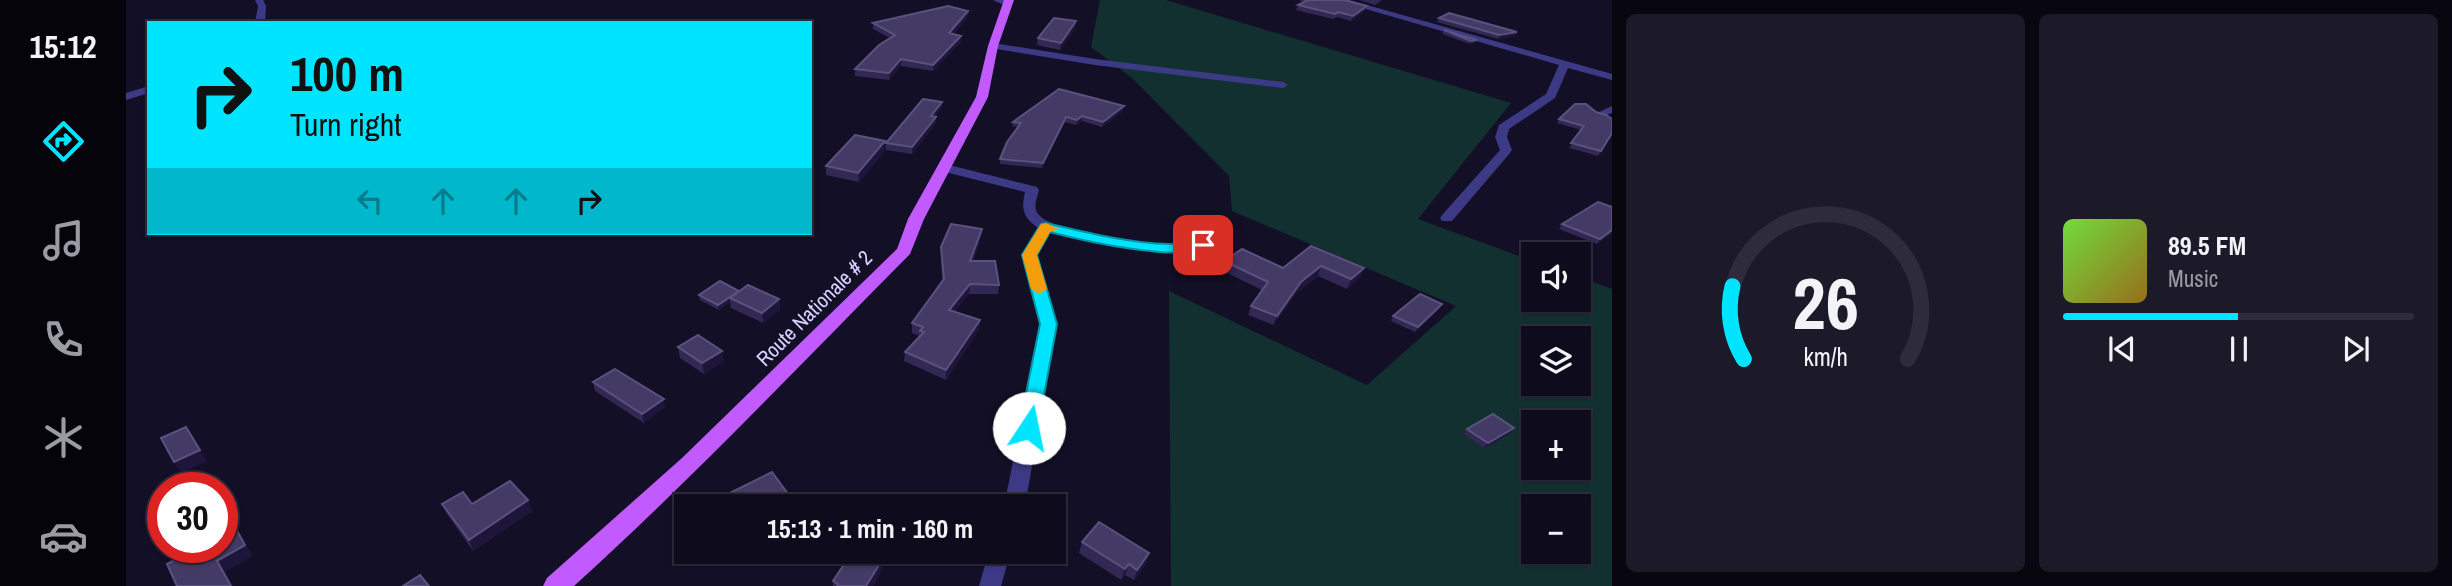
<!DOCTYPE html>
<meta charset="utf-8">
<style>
:root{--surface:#0e0b1c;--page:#1c1929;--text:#f1f3f6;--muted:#9b9ba3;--line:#2e2b3b;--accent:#00e5ff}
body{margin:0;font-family:"Archivo Narrow",sans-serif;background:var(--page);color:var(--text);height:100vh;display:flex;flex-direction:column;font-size:26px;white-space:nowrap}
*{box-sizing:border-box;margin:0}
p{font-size:23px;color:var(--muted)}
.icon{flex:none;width:38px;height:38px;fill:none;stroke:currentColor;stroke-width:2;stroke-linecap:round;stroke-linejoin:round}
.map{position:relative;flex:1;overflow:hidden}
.sheet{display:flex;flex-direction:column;gap:14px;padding:14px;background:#08060f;width:840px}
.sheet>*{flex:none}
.hud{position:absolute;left:21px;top:21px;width:665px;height:214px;border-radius:0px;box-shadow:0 2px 5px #0004,0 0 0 2px var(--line);background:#00e5ff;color:#111;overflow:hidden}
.controls{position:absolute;left:1395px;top:242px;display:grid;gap:14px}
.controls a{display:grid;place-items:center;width:70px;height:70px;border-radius:0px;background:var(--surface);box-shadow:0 2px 5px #0004,0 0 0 2px var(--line);font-size:35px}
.speed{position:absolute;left:21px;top:472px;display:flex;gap:14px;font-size:35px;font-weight:700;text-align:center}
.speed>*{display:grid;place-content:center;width:91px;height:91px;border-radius:50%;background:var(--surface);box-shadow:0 2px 5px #0004,0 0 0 2px var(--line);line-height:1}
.speed .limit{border:10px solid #d22;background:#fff;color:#111}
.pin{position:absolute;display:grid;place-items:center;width:60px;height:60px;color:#fff;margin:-30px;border-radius:14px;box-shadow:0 4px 10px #0006}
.me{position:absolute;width:77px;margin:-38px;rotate:11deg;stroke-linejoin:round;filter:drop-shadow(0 0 5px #0008)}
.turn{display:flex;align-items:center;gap:24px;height:147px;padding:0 28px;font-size:32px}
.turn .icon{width:91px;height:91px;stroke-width:2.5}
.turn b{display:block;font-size:49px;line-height:60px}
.lanes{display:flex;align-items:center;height:66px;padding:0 28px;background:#0003;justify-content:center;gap:35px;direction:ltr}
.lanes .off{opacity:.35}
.sheet .tile{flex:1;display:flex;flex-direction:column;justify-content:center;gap:10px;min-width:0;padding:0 24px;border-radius:10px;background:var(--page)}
.sheet .dial{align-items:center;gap:0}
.dial svg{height:182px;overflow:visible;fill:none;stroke:var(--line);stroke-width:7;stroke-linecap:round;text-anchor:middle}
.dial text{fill:var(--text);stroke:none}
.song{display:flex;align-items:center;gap:21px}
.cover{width:84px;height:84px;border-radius:10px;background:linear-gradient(135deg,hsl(100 70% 55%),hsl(40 70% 35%))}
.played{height:7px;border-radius:4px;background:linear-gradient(90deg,var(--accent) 50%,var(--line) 50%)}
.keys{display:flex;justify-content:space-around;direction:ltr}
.sheet .tiles{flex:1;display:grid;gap:14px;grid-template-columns:repeat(2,1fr)}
.trip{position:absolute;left:548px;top:494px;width:392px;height:70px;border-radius:0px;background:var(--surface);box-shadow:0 2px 5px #0004,0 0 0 2px var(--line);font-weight:700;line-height:70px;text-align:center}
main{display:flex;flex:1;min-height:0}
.menu{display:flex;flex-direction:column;width:126px;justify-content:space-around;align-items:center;background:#06040b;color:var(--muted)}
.menu .icon{width:49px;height:49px}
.menu .current{color:var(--accent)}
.menu b{font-size:32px;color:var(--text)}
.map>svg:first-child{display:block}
</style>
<main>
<nav class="menu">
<b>15:12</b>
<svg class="icon current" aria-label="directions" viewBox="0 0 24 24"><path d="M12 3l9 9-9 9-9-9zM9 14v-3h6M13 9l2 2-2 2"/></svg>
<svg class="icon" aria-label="music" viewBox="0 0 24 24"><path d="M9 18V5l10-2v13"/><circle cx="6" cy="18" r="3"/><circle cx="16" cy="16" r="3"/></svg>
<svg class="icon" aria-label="phone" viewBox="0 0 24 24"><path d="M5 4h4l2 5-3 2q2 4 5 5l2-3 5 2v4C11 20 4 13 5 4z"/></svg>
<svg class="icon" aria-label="climate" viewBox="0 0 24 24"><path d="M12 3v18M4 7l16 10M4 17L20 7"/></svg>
<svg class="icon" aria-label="car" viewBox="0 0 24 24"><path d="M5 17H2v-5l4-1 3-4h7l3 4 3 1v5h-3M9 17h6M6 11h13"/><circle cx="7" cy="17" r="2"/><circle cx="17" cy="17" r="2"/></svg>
</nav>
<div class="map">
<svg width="1486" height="586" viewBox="0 0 1486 586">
<rect width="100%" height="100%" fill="#130f26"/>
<path fill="#12302f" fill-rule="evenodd" d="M 974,0 L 1040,0 L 1385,103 L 1292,219 L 1407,261 L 1407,299 L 1452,299 L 1453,277 L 1486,289 L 1486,586 L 1045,586 L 1043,291 L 1241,385 L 1330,306 L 1106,211 L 1103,176 L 1006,78 L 965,47 ZM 1407,338 L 1452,338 L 1452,383 L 1407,383 ZM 1407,422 L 1452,422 L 1452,467 L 1407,467 ZM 1407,506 L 1452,506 L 1452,551 L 1407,551 Z"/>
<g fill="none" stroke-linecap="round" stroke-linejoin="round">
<g fill="#3d3a85" fill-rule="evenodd">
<path d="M 129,0 L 137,0 L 140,6 L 139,23 L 129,23 L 132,6 Z"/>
<path d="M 867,0 L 879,0 L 886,4 L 882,7 Z"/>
<path d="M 1209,0 L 1223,0 L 1486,74 L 1486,80 L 1442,68 L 1429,98 L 1383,129 L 1381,137 L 1386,150 L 1384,153 L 1326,221 L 1316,221 L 1314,218 L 1316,215 L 1374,150 L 1369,137 L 1373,125 L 1420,94 L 1433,65 Z"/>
<path d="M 867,43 L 969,59 L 1157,82 L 1162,85 L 1157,88 L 969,65 L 864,48 L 862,46 Z"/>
<path d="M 23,86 L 23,93 L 0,100 L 0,93 Z"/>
<path d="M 1486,106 L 1486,113 L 1475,117 L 1469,114 Z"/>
<path d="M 819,164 L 911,187 L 913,190 C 911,198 906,208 913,215 C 928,232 1019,244 1043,244 C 1056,245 1074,236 1084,245 C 1063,265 953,240 924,232 L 911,255 L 931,324 L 899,506 L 878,506 L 915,324 L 897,255 L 912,228 C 897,217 895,210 899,192 L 815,171 L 815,165 Z"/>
<path d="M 863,551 L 885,551 L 875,586 L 853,586 Z"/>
</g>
<path fill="#c25bff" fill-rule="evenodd" d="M 878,0 L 888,0 L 872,46 L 862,97 L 798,219 L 784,254 C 673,366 565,480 448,586 L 417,586 L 421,578 L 556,458 L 771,249 L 782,219 L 850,97 L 862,46 Z"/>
</g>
<g fill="#312854">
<path d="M 1172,0 L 1218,0 L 1241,6 L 1239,11 L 1225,21 L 1211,17 L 1207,19 L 1170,10 L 1172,5 L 1179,2 Z"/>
<path d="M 1233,0 L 1256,0 L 1249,5 Z"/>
<path d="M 842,11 L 841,18 L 827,34 L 835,42 L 807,71 L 775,66 L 763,80 L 729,76 L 729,69 L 764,38 L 747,29 L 747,23 Z"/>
<path d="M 1313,18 L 1391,32 L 1389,36 L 1372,39 L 1311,22 Z"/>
<path d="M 950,21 L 949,28 L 934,50 L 911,45 L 912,38 Z"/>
<path d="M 1318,30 L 1351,40 L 1349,43 L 1344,44 L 1316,34 Z"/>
<path d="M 816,102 L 815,108 L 809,117 L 810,123 L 786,154 L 760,150 L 760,143 Z"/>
<path d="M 997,111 L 976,127 L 956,121 L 950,125 L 939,122 L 916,168 L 874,164 L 874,159 L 892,127 L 886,126 L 887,122 Z"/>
<path d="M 1433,119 L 1486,134 L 1472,156 L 1443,148 L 1455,130 L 1431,123 Z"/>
<path d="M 759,150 L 733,182 L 700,175 L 700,166 Z"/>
<path d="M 1486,207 L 1486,233 L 1471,244 L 1433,229 L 1436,224 Z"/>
<path d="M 855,238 L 847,261 L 873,285 L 872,294 L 843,294 L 828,312 L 854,320 L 853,330 L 820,380 L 778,361 L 779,352 L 794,336 L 786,333 L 786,323 L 816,280 L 815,256 L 815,247 Z"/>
<path d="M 1185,246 L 1238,268 L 1234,277 L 1221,289 L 1192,276 L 1171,292 L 1147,325 L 1122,315 L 1125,306 L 1136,290 L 1095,270 L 1098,261 L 1157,268 Z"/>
<path d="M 613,291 L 653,299 L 654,309 L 637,323 L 605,308 L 604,302 L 593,310 L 574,300 L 573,295 Z"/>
<path d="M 1316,304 L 1313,309 L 1289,332 L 1265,321 L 1267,316 Z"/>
<path d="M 552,347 L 598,361 L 578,374 L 554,358 Z"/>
<path d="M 467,382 L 539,407 L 518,423 L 469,391 Z"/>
<path d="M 1341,429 L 1385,433 L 1358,448 L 1338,434 Z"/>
<path d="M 602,494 L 662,494 L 663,505 L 604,506 Z"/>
<path d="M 402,500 L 406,511 L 347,551 L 321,514 L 316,504 L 346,504 Z"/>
<path d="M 956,542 L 1020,564 L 1008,580 L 999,575 L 995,580 L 953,553 Z"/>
<path d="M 717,551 L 765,551 L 747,586 L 707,586 L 707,581 L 724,556 L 717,553 Z"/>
</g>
<g fill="#1d163a">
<path d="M 1241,6 L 1239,11 L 1225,21 L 1227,16 Z"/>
<path d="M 842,11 L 841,18 L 823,40 L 823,33 Z"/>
<path d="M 950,21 L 949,28 L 934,50 L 935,43 Z"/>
<path d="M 1391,32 L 1389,36 L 1372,39 L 1373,35 Z"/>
<path d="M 835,36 L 835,42 L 807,71 L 807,65 Z"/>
<path d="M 1351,40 L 1349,43 L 1344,44 L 1345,41 Z"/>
<path d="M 775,59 L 775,66 L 763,80 L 763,73 Z"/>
<path d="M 816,102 L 815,108 L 805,123 L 805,116 Z"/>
<path d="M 998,106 L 997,111 L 976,127 L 977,122 Z"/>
<path d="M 956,116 L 956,121 L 950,125 L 951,120 Z"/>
<path d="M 810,117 L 810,123 L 786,154 L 786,147 Z"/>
<path d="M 940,117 L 939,122 L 916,168 L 917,163 Z"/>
<path d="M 759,141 L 759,150 L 733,182 L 732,173 Z"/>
<path d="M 856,229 L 855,238 L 843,270 L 844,261 Z"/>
<path d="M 1486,230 L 1486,233 L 1471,244 L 1474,239 Z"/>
<path d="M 1195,266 L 1192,276 L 1171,292 L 1147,325 L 1151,316 L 1175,282 Z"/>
<path d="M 1238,268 L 1234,277 L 1221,289 L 1225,279 Z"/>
<path d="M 844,284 L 843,294 L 822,320 L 823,310 Z"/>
<path d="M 613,291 L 604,298 L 604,302 L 593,310 L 592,305 Z"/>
<path d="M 653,299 L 654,309 L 637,323 L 636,313 Z"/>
<path d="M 1316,304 L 1313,309 L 1289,332 L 1292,327 Z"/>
<path d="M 854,320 L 853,330 L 820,380 L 820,370 Z"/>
<path d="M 596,351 L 598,361 L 578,374 L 576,363 Z"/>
<path d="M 538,399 L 539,407 L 518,423 L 516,414 Z"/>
<path d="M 60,427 L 81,461 L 56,473 L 48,462 Z"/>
<path d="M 1388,428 L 1385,433 L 1358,448 L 1362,443 Z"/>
<path d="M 662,494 L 663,505 L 661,506 L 639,506 Z"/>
<path d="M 402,500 L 406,511 L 347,551 L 343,540 Z"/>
<path d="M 109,527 L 127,556 L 99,572 L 107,586 L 105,586 L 91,561 Z"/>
<path d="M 760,551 L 765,551 L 753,576 L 747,586 L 740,586 Z"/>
<path d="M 1023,553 L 1020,564 L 1008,580 L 1011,570 Z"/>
<path d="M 1003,564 L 999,575 L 995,580 L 999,569 Z"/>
</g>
<g fill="#433a66" stroke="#5a527e" stroke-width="2">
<path d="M 1182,0 L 1218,0 L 1241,6 L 1227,16 L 1212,12 L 1209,14 L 1172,5 Z"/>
<path d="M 822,6 L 842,11 L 823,33 L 835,36 L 807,65 L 775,59 L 763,73 L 729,69 L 753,45 L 769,35 L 747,23 Z"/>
<path d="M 1323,13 L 1391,32 L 1373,35 L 1313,18 Z"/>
<path d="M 928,18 L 950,21 L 935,43 L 912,38 Z"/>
<path d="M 1318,30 L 1351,40 L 1345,41 Z"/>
<path d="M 933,89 L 998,106 L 977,122 L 956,116 L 951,120 L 940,117 L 917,163 L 874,159 L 881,142 L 895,123 L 887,122 Z"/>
<path d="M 797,99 L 816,102 L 805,116 L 810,117 L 786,147 L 760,143 Z"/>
<path d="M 1449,104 L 1460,104 L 1470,112 L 1480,115 L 1486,119 L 1486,133 L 1475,151 L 1445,143 L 1458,126 L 1433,119 Z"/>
<path d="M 729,135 L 759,141 L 732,173 L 700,166 Z"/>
<path d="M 1472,202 L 1486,207 L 1486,230 L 1474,239 L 1436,224 Z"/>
<path d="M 825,224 L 856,229 L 844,261 L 869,261 L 873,285 L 844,284 L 823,310 L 854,320 L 820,370 L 779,352 L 798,332 L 794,331 L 797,327 L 786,323 L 818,279 L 815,247 Z"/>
<path d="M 1185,246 L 1238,268 L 1225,279 L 1195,266 L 1175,282 L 1151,316 L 1125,306 L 1142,282 L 1098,261 L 1116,249 L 1157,268 Z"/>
<path d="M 594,281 L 613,291 L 592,305 L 573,295 Z"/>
<path d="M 622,285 L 653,299 L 636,313 L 604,298 Z"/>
<path d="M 1294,294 L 1316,304 L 1292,327 L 1267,316 Z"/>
<path d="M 572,335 L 596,351 L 576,363 L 552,347 Z"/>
<path d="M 489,369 L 538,399 L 516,414 L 467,382 Z"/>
<path d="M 1367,414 L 1388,428 L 1362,443 L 1341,429 Z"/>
<path d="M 60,427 L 74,450 L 48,462 L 35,438 Z"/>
<path d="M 646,472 L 662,494 L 639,506 L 610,506 L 602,494 Z"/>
<path d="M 384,481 L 402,500 L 343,540 L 316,504 L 337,492 L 346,504 Z"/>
<path d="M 973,522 L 1023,553 L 1011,570 L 1003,564 L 999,569 L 956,542 Z"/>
<path d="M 109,527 L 119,545 L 91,561 L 105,586 L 51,586 L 41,564 L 71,548 L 96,548 L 96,534 Z"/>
<path d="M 727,551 L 760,551 L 753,565 L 740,586 L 711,586 L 712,584 L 707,581 Z"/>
<path d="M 294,575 L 303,586 L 277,586 Z"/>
</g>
<path fill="#00e5ff" stroke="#0095a6" stroke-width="2" d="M 920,223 C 959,232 1002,243 1043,244 C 1056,245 1074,235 1084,245 C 1062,265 954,240 924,232 L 911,255 L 931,324 L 912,428 L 909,433 L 896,433 L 893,428 L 914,324 L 896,255 L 915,224 Z"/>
<path fill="#f59e0b" d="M 920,223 L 933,229 L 924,232 L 911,255 L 921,289 L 913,294 L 905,289 L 896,255 L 915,224 Z"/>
<g text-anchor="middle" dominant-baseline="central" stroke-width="7" stroke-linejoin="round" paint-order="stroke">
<g font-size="21" fill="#d9d4ff" stroke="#130f26">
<text transform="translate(688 308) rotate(-45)">Route Nationale # 2</text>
</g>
</g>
</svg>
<div class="controls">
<a><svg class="icon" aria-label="sound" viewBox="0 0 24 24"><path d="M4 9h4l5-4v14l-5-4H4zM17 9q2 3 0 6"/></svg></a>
<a><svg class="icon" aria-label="layers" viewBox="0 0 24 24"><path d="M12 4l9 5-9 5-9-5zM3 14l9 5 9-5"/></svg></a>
<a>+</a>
<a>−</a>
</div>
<div class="speed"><div class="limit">30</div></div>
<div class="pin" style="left:1077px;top:245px;background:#d93025"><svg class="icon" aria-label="arrive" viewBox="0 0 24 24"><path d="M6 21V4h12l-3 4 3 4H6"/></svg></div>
<svg class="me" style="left:903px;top:428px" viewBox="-20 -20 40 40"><circle r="19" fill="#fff"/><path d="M0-13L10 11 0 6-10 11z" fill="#00e5ff"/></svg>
<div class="trip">15:13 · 1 min · 160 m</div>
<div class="hud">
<div class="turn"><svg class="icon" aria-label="right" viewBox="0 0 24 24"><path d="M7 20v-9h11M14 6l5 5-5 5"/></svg><div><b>100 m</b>Turn right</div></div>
<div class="lanes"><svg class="icon off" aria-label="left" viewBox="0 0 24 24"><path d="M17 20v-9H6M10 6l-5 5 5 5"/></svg><svg class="icon off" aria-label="ahead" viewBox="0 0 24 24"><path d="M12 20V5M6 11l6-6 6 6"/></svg><svg class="icon off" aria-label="ahead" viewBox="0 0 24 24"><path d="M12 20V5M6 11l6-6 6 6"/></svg><svg class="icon" aria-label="right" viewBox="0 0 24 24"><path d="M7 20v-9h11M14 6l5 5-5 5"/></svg></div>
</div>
</div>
<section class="sheet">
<div class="tiles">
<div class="tile dial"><svg viewBox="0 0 100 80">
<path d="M14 69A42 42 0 1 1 86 69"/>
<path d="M14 69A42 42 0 0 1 9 37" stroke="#00e5ff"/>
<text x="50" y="56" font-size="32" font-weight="700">26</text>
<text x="50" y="72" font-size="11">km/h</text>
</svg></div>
<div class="tile">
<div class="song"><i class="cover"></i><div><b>89.5 FM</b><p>Music</p></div></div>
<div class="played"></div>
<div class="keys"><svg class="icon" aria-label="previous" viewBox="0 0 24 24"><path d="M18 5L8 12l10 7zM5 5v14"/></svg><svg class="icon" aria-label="pause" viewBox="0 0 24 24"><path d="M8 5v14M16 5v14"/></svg><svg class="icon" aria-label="next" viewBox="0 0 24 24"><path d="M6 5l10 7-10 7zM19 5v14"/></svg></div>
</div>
</div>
</section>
</main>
